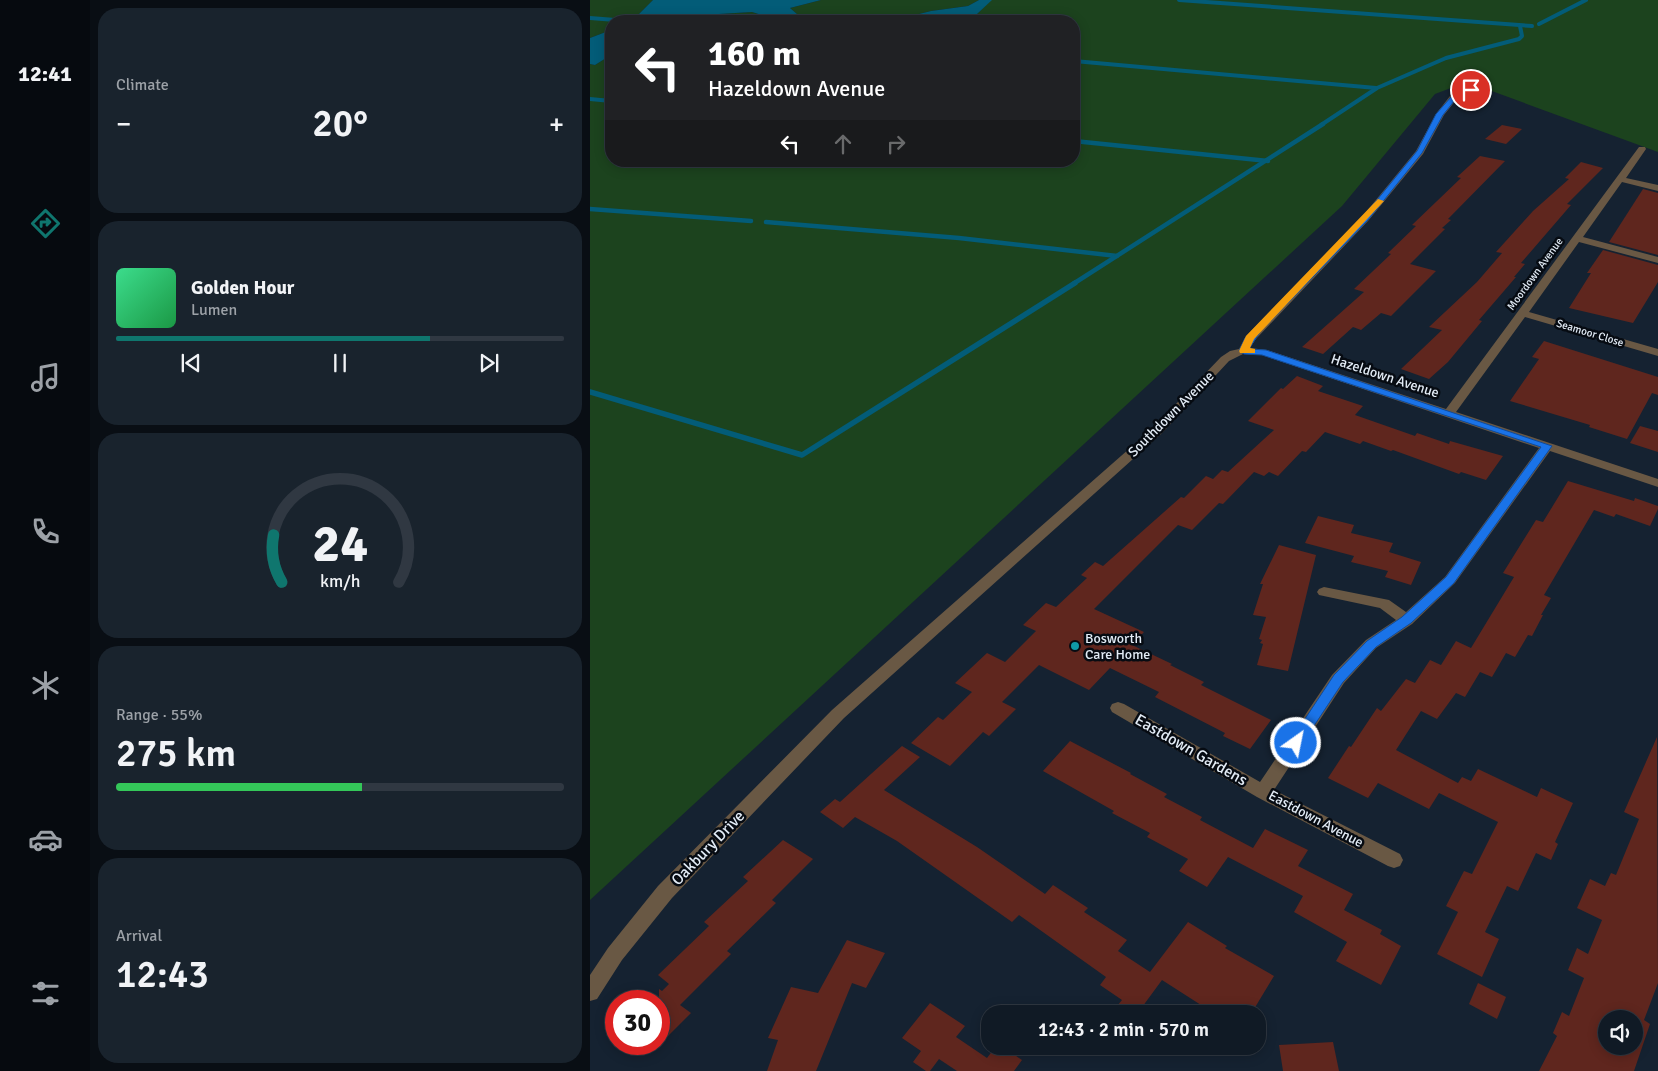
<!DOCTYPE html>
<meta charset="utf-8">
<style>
:root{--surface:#101a25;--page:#19232d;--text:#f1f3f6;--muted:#9ca1a7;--line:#303842;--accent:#0f766e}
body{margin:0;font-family:Signika,sans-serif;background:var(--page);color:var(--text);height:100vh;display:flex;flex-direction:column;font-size:19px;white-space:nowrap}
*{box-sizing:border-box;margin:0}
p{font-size:16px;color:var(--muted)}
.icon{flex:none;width:28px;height:28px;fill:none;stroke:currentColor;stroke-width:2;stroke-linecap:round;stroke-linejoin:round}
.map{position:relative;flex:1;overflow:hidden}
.sheet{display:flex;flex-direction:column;gap:8px;padding:8px;background:#090e14;width:500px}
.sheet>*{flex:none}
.guide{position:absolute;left:15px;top:15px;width:475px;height:152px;border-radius:20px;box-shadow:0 2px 12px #0003,0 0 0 1px var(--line);background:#202124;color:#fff;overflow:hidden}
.buttons{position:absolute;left:1008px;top:1010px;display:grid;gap:10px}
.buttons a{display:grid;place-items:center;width:45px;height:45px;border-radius:50%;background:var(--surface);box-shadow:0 2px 12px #0003,0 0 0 1px var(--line);font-size:25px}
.speed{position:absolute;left:15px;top:990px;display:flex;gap:10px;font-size:25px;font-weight:700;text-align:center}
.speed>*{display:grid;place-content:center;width:65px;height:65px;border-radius:50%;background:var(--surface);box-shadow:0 2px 12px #0003,0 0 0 1px var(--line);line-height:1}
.speed .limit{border:8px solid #d22;background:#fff;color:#111}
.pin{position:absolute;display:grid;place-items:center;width:42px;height:42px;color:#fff;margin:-21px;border:2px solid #fff;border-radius:50%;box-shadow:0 1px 5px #0007}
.me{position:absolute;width:55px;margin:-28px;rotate:33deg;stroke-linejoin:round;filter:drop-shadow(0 0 4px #0008)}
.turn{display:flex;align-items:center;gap:18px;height:105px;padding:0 20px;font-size:22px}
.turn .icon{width:65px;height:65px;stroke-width:2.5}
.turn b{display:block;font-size:35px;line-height:42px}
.lanes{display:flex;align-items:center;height:48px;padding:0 20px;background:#0003;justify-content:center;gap:25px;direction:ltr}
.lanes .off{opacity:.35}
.big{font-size:38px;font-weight:600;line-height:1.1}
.sheet .widget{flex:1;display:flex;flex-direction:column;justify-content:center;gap:8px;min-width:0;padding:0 18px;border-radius:20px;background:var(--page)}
.sheet .dial{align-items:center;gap:0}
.dial svg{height:130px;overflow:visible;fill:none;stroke:var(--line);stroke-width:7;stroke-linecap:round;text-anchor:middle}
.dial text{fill:var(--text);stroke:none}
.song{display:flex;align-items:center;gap:15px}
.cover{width:60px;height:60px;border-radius:8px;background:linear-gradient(135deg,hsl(150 70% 55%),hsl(140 70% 35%))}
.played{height:5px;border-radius:2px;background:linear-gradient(90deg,var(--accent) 70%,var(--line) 70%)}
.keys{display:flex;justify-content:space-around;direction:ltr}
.heat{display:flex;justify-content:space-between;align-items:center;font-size:28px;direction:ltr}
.charge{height:8px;border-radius:4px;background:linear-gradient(90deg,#34c759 55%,var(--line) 0)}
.trip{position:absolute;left:391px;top:1005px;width:285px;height:50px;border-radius:20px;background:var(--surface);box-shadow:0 2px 12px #0003,0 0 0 1px var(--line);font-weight:600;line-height:50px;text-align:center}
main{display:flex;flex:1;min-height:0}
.menu{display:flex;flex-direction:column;width:90px;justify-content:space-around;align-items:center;background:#060a0f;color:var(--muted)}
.menu .icon{width:35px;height:35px}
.menu .selected{color:var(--accent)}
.menu b{font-size:22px;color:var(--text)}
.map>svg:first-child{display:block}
</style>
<main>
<nav class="menu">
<b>12:41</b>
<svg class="icon selected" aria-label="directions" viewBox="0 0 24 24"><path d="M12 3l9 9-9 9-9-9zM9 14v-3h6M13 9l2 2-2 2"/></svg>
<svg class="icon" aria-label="music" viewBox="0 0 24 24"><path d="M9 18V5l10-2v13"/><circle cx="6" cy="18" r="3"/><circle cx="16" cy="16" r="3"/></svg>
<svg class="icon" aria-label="phone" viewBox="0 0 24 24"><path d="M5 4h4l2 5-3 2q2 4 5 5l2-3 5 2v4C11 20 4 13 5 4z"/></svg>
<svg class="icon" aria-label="climate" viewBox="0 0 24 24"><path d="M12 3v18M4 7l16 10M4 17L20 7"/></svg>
<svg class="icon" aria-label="car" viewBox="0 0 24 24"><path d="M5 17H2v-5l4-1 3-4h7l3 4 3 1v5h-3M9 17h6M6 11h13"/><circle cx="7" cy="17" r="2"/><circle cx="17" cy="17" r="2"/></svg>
<svg class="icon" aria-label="filters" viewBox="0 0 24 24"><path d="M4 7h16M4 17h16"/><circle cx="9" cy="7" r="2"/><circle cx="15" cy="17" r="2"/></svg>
</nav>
<section class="sheet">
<div class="widget"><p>Climate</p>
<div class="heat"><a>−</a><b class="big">20°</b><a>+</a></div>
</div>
<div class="widget">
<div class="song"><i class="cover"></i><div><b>Golden Hour</b><p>Lumen</p></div></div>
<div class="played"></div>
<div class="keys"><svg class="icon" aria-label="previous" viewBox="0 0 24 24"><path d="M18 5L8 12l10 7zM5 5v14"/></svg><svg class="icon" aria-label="pause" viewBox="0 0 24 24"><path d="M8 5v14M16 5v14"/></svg><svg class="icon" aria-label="next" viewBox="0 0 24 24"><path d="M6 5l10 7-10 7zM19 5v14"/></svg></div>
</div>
<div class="widget dial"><svg viewBox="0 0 100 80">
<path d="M14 69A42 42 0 1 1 86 69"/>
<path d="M14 69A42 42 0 0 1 9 40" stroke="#0f766e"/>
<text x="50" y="56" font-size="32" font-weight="700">24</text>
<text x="50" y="72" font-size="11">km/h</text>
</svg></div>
<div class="widget"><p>Range · 55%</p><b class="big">275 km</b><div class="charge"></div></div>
<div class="widget"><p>Arrival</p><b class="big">12:43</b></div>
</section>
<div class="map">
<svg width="1068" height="1071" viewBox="0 0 1068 1071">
<rect width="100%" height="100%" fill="#152231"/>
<g fill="#1c431e">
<path d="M 0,0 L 63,0 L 47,16 L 104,21 L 21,21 L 21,30 L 0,38 Z"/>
<path d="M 231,0 L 389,0 L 378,6 L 341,11 L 313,18 L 207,14 L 200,8 Z"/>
<path d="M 401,0 L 1068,0 L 1068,152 L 877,82 L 845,94 L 752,206 L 0,900 L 0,64 L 5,65 L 21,55 L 21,161 L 484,161 L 484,21 L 374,21 L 387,14 Z"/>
<path d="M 162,12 L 190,21 L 108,21 L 129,14 Z"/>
</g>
<g fill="#035c78">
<path d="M 63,0 L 231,0 L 200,8 L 207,14 L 313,18 L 341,11 L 378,6 L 389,0 L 402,0 L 387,14 L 374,21 L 190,21 L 162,12 L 129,14 L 108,21 L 47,16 Z"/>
<path d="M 21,30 L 21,55 L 5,65 L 0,64 L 0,38 Z"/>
</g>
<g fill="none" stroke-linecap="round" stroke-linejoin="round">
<g stroke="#035c78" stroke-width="4">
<path d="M 589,0 L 942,26"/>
<path d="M 0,18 L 38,21"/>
<path d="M 949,24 L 996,0"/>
<path d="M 484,61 L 786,88"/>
<path d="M 0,99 L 21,101"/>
<path d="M 731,125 L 787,88 L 856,58 L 929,39 L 932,36 L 930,26"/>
</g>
<g stroke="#035c78" stroke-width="4.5">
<path d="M 484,141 L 678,161"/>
<path d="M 0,209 L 161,221"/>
<path d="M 176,222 L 369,238 L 527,256"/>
<path d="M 483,284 L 733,124"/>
</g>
<path stroke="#035c78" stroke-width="5.5" d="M 0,392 L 212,455 L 485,283"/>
</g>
<g fill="#5f261e" fill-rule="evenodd">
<path d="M 912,125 L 932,129 L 916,144 L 895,139 Z"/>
<path d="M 890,156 L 915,161 L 858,219 L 861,220 L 852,228 L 855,229 L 820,264 L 846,271 L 801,316 L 791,313 L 771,330 L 763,327 L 733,354 L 712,347 L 774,292 L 764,289 L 801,254 L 798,253 L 826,226 L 822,225 L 871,178 L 867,177 Z"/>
<path d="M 991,162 L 1013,168 L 977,204 L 981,205 L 931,263 L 935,264 L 924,277 L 926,277 L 889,320 L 892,321 L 858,362 L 839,379 L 811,369 L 852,330 L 839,327 L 887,282 L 912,253 L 906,252 L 943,211 L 979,179 L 975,178 Z"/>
<path d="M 1053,189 L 1068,193 L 1068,255 L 1019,242 Z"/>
<path d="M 1013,250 L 1068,265 L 1068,282 L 1043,323 L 979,308 L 1001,273 L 997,273 Z"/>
<path d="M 954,341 L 1068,377 L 1068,395 L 1062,393 L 1037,439 L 999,427 L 1000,425 L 920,401 L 949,359 L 942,357 Z"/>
<path d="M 707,376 L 733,386 L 728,391 L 773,406 L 765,415 L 825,436 L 827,433 L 859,444 L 860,441 L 913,456 L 896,480 L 871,472 L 869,474 L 803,450 L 801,451 L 773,441 L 770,444 L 735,432 L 716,452 L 712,451 L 688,476 L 679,472 L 674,476 L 664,472 L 633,504 L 629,503 L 602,530 L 588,525 L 504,609 L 554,632 L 542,645 L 582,664 L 580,665 L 614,682 L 611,685 L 681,720 L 660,749 L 633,736 L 635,733 L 565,697 L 569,692 L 520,668 L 499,690 L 449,665 L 412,702 L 426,709 L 399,736 L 393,732 L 360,766 L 321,743 L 348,717 L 353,720 L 382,692 L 365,683 L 397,653 L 415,662 L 446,631 L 433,625 L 456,603 L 466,607 L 497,578 L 491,575 L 505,562 L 513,566 L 591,497 L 594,498 L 616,476 L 623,479 L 632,470 L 638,472 L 684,430 L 658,421 L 691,388 L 693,389 Z"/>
<path d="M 1050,426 L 1068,431 L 1068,452 L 1040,443 Z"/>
<path d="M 978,481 L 1044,501 L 1045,498 L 1068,506 L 1068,509 L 1060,526 L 1026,514 L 1024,517 L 1004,510 L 954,595 L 961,598 L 951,615 L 953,615 L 942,636 L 938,635 L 925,657 L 916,653 L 902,677 L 890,672 L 875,697 L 866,693 L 847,719 L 831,711 L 806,750 L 868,783 L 872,777 L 881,781 L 888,769 L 947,797 L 951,788 L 983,803 L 965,842 L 968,844 L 961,860 L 946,853 L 928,891 L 917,886 L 895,932 L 909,939 L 892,977 L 847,954 L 868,912 L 856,906 L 874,871 L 882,874 L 908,822 L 849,793 L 839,809 L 788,783 L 778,798 L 738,778 L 759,746 L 761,747 L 787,708 L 791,711 L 816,679 L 825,683 L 840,660 L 851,665 L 866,641 L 881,648 L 924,577 L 913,573 L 946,520 L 953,522 Z"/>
<path d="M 728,516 L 764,525 L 761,533 L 803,543 L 799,552 L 831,562 L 821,585 L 795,577 L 798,571 L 761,562 L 764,556 L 715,543 Z"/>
<path d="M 689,545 L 726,555 L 698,671 L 667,665 L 673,644 L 670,643 L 672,640 L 669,639 L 676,617 L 663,615 L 673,584 L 670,584 Z"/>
<path d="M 1067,737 L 1068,983 L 1054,1020 L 1060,1024 L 1044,1071 L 949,1071 L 967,1036 L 963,1033 L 972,1012 L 979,1016 L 994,978 L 978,970 L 987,948 L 998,954 L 1012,920 L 987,908 L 1000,879 L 1015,886 L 1021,873 L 1026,875 L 1049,819 L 1034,812 ZM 1016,1019 L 1044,1019 L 1044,1046 L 1016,1046 Z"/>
<path d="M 480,741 L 541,773 L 540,774 L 577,794 L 574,797 L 612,817 L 610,820 L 663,848 L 675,829 L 718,850 L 708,866 L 763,894 L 754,910 L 792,930 L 790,934 L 811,946 L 791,985 L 746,961 L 757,942 L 704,912 L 713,896 L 638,857 L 617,887 L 589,871 L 598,859 L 557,837 L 560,833 L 522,813 L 524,811 L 453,771 Z"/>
<path d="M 312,746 L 330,757 L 294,790 L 387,847 L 455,894 L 463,885 L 498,908 L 494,912 L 537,940 L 528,951 L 560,972 L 598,922 L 637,946 L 635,948 L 684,976 L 661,1014 L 625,1014 L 572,980 L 547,1014 L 537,1014 L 527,1006 L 532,1000 L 510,985 L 516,977 L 429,915 L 422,922 L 307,841 L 265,817 L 253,828 L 230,812 L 245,799 L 250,802 Z"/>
<path d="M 193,840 L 223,859 L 182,900 L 186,903 L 137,951 L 141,954 L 90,1005 L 101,1013 L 69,1045 L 69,989 L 72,991 L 79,984 L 68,975 L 119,926 L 114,922 L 158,881 L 153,877 Z"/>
<path d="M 257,940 L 295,953 L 276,988 L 262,983 L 226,1071 L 177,1071 L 188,1040 L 178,1038 L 201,987 L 228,993 Z"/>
<path d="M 888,983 L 916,997 L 907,1019 L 879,1004 Z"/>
<path d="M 340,1003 L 375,1026 L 366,1037 L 397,1058 L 406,1046 L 411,1046 L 432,1060 L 424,1071 L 367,1071 L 349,1059 L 340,1071 L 336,1071 L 323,1062 L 331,1051 L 312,1038 Z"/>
<path d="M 743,1042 L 749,1071 L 693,1071 L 689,1045 Z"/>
</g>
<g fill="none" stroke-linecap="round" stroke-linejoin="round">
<path fill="#695844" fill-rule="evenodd" d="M 881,88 L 885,90 L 884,92 L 866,100 L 854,115 L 833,154 L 778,221 L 665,340 L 660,348 L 677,350 L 856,409 L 1049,147 L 1055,147 L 1056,149 L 1036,178 L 1068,185 L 1068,191 L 1032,182 L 993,237 L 1068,257 L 1068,263 L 989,242 L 939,312 L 1068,349 L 1068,356 L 935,317 L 866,412 L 1068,479 L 1068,487 L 960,451 L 865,583 L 822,624 L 786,648 L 754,683 L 684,790 L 810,854 L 813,860 L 810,866 L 804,868 L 798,866 L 667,797 L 522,712 L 520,708 L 522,704 L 528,702 L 534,704 L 670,782 L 742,675 L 776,640 L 806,620 L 790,608 L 729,595 L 727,592 L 729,589 L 734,587 L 799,600 L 816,612 L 855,577 L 949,448 L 672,355 L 653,354 L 639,361 L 572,433 L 254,718 L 82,898 L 32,960 L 7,999 L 0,1001 L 0,975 L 18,948 L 68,886 L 242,710 L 564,427 L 631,357 L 640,351 L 649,349 L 656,336 L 772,217 L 826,151 L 846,114 L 860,96 Z"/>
</g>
<path fill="#1a73e8" stroke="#114b97" d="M 879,88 L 884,90 L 865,100 L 853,115 L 832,153 L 778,220 L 670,332 L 659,349 L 676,350 L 962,446 L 864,583 L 821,623 L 786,647 L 753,682 L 710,747 L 706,749 L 699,743 L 744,675 L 777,641 L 812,617 L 856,577 L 951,447 L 672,355 L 654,354 L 649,351 L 655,338 L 664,329 L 773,217 L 827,151 L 846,114 L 861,97 Z"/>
<path fill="#f59e0b" d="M 788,199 L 794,201 L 664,339 L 660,348 L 665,349 L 665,353 L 650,353 L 649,351 L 656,336 Z"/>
<circle fill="#0f9aa8" stroke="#060b12" stroke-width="2" cx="485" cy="646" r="5"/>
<g text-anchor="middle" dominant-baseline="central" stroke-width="5" stroke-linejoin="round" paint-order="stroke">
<g font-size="11" fill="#e3ecf6" stroke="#060b12">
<text transform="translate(945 274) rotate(-54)">Moordown Avenue</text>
<text transform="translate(1000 333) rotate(17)">Seamoor Close</text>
</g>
<g font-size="14" fill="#e3ecf6" stroke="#060b12">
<text transform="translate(795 376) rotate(18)">Hazeldown Avenue</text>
<text transform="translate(581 414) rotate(-45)">Southdown Avenue</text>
<text transform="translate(726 819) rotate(28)">Eastdown Avenue</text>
</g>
<g font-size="14" fill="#e3ecf6" stroke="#060b12" text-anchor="start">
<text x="495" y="638">Bosworth<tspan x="495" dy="16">Care Home</tspan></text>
</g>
<g font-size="16" fill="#e3ecf6" stroke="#060b12">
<text transform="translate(601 750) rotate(30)">Eastdown Gardens</text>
<text transform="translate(118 848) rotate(-46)">Oakbury Drive</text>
</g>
</g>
</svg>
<div class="buttons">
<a><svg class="icon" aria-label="sound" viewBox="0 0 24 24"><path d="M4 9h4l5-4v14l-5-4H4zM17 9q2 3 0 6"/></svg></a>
</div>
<div class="speed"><div class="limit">30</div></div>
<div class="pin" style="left:881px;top:90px;background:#d93025"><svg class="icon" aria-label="arrive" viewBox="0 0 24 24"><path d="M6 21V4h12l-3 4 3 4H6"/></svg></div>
<svg class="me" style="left:706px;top:743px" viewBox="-20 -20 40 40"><circle r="17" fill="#1a73e8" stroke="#fff" stroke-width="3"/><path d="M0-11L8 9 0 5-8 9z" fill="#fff"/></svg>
<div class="trip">12:43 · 2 min · 570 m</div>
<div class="guide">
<div class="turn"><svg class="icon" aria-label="left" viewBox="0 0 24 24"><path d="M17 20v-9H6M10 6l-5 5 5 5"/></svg><div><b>160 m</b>Hazeldown Avenue</div></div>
<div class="lanes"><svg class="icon" aria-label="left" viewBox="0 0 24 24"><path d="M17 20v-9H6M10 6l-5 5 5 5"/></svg><svg class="icon off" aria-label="ahead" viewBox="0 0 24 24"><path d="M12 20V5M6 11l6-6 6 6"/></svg><svg class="icon off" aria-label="right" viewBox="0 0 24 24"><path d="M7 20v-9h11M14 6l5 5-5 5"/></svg></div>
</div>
</div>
</main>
